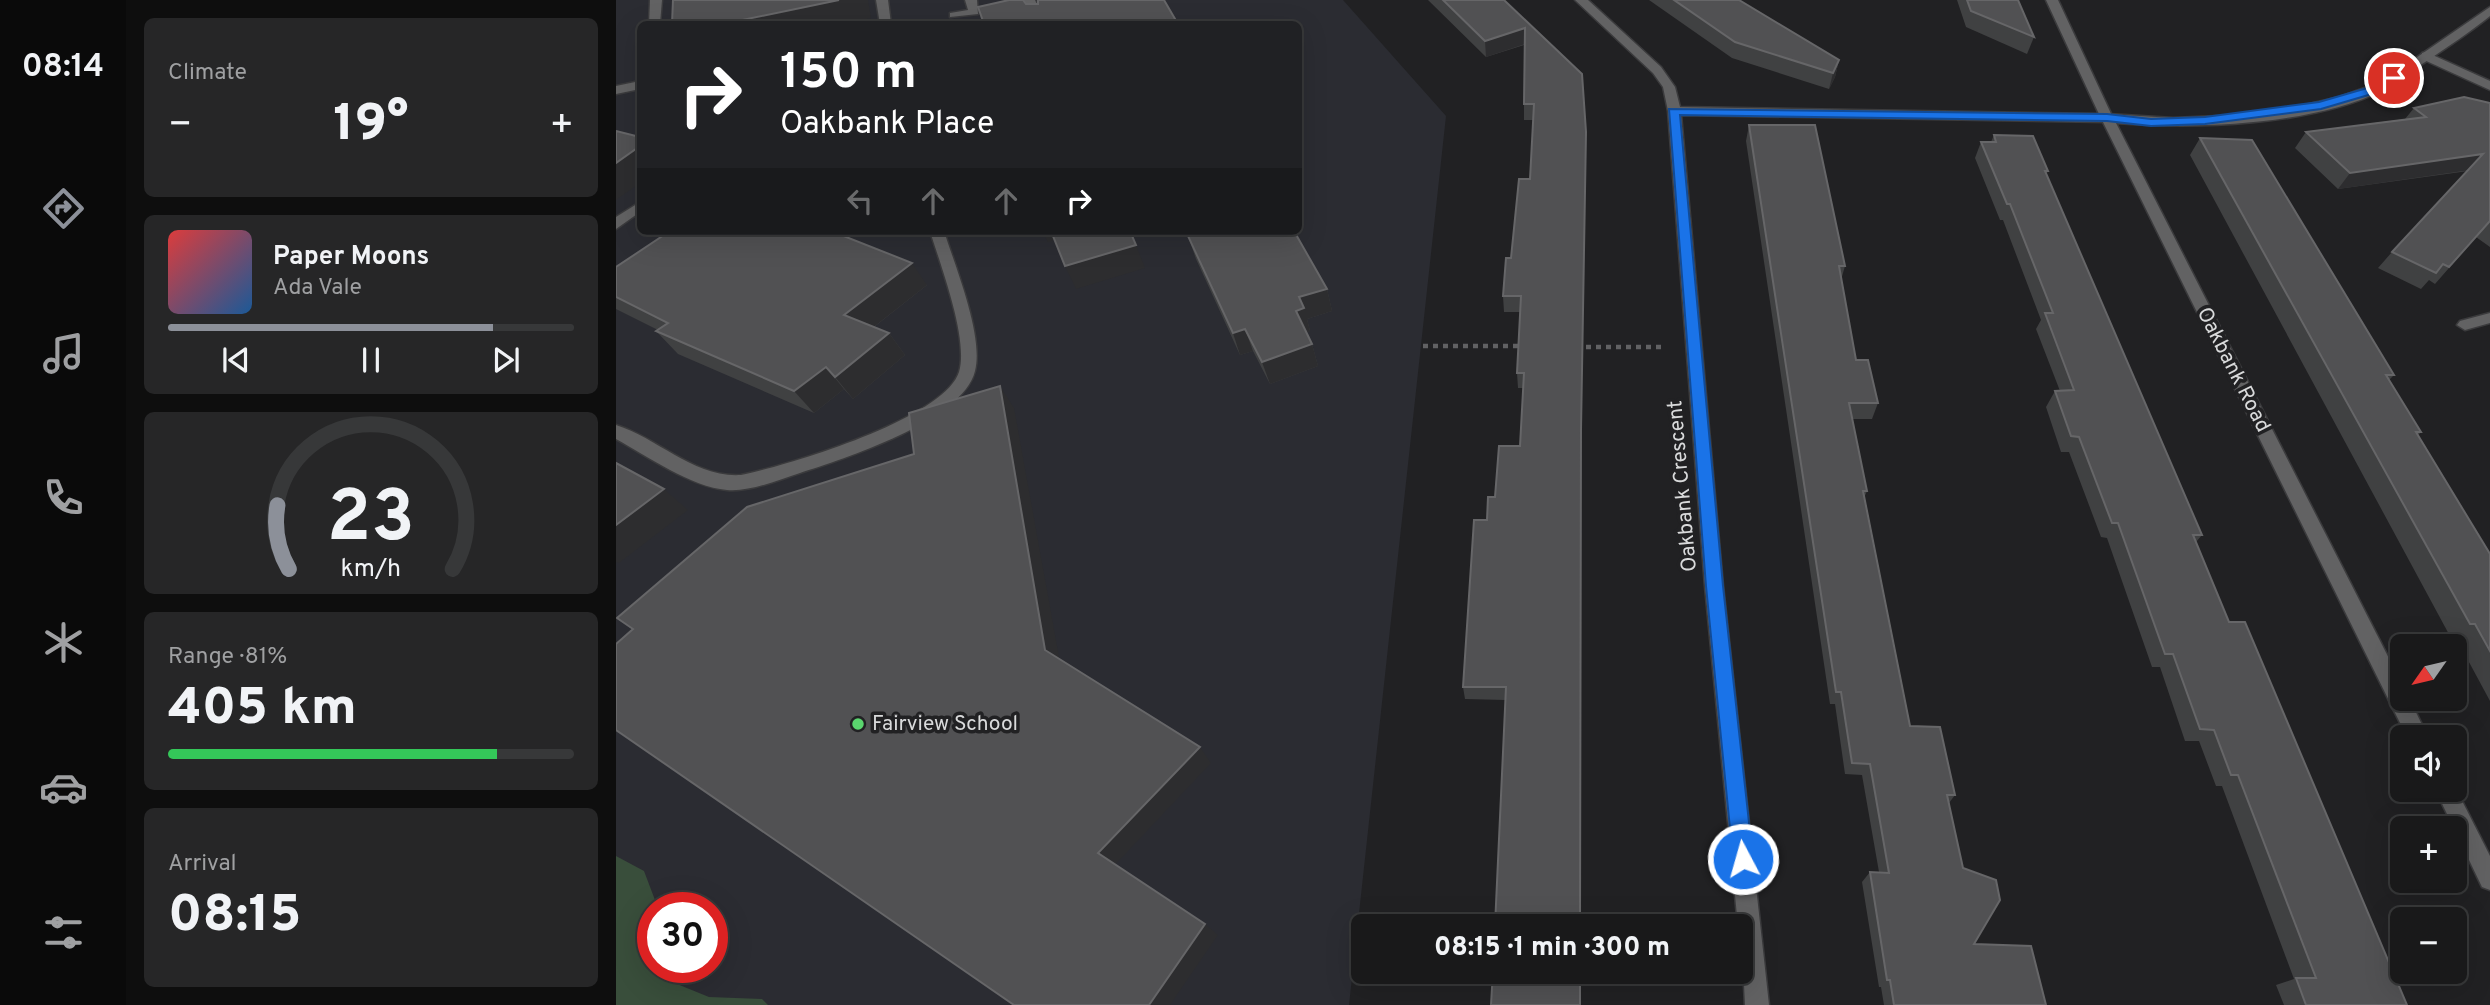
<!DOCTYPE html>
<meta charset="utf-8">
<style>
:root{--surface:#19191a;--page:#262627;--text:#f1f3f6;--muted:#9fa0a2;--line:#373839;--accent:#8c9099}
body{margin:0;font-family:Overpass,sans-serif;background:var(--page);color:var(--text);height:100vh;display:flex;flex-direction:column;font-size:26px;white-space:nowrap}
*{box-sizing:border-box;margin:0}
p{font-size:23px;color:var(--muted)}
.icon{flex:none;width:38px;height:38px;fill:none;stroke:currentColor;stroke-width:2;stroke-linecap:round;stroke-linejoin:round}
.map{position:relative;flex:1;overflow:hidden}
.sheet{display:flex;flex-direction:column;gap:18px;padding:18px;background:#0e0e0e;width:490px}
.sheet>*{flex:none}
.top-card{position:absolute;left:21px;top:21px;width:665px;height:214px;border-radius:10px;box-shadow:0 7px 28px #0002,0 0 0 2px var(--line);background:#202124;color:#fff;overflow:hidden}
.needle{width:46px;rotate:236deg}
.controls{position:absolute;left:1774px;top:634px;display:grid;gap:14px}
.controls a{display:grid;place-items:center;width:77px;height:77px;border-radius:10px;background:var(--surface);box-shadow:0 7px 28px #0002,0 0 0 2px var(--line);font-size:35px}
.speed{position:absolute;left:21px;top:892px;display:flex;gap:14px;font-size:35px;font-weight:700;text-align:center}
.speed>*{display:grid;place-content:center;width:91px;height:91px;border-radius:50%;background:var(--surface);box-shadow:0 7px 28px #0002,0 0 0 2px var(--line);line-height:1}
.speed .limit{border:10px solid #d22;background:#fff;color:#111}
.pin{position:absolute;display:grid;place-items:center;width:60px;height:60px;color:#fff;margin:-30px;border:4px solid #fff;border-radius:50%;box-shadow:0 2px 7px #0007}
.me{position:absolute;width:77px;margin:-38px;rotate:354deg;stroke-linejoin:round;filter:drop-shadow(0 0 5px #0008)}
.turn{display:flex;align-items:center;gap:24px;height:147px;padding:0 28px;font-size:32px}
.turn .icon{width:91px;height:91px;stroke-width:2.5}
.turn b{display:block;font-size:49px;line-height:60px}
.lanes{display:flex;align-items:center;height:66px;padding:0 28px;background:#0003;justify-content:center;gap:35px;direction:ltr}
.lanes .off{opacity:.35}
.big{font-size:52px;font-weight:800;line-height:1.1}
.sheet .widget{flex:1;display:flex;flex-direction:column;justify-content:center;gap:10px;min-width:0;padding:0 24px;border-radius:10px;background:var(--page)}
.sheet .dial{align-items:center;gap:0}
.dial svg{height:182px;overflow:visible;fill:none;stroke:var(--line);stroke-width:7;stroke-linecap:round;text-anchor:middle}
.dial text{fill:var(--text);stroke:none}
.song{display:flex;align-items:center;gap:21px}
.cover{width:84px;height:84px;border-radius:10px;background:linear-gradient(135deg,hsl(0 70% 55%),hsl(210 70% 35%))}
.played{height:7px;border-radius:4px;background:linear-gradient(90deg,var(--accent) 80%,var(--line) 80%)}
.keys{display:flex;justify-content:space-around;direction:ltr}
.heat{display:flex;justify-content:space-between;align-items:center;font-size:38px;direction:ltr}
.charge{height:10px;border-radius:5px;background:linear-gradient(90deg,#34c759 81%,var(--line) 0)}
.trip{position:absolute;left:735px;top:914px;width:402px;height:70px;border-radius:10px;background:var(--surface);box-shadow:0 7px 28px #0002,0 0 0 2px var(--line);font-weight:800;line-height:70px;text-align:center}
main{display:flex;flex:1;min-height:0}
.menu{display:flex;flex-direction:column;width:126px;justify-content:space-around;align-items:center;background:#0a0a0a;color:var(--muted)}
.menu .icon{width:49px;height:49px}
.menu .current{color:var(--accent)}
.menu b{font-size:32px;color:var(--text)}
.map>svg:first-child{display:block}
</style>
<main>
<nav class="menu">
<b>08:14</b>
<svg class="icon current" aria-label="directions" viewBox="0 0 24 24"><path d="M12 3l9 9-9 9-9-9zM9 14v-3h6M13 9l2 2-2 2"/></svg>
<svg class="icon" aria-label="music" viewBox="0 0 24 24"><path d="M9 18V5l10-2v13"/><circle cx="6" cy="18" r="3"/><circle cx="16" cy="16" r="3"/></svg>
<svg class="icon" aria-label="phone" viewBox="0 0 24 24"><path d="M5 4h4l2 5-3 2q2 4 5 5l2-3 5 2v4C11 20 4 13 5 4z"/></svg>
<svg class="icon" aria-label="climate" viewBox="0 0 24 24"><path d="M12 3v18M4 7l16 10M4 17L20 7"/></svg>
<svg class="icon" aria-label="car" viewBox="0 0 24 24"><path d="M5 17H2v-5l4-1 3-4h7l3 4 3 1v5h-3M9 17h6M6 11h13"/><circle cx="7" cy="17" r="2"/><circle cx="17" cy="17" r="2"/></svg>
<svg class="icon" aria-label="filters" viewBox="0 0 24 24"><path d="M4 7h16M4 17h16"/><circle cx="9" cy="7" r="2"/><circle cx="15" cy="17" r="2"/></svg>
</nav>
<section class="sheet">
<div class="widget"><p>Climate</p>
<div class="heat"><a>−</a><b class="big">19°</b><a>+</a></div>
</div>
<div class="widget">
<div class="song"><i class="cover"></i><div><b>Paper Moons</b><p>Ada Vale</p></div></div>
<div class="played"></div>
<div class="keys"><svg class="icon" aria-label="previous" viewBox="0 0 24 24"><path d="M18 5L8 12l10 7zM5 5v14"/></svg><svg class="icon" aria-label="pause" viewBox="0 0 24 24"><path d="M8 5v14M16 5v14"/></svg><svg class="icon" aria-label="next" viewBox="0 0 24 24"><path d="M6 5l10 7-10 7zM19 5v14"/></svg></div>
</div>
<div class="widget dial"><svg viewBox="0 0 100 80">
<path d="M14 69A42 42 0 1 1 86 69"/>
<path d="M14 69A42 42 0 0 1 9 41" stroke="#8c9099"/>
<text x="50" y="56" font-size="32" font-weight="700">23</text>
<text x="50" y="72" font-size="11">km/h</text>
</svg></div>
<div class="widget"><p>Range · 81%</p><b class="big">405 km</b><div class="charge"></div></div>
<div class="widget"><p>Arrival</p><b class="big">08:15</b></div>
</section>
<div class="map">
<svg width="1874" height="1005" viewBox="0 0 1874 1005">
<rect width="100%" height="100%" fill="#212123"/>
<path fill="#2b2c32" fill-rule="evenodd" d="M 0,0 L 727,0 L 830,116 L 733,1005 L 0,1005 ZM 24,24 L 682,24 L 682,231 L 24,231 ZM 37,908 L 96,908 L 96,968 L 37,968 Z"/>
<path fill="#394e3b" d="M 0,856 L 28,871 L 42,908 L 37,908 L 37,968 L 58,968 L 61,984 L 93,997 L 146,999 L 152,1005 L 0,1005 Z"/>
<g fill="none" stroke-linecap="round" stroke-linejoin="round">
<g stroke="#3b3b3d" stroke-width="3">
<g id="service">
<path d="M 34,0 L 46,0 L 44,24 L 33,24 Z"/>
<path d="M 260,0 L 272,0 L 275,24 L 264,24 Z"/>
<path d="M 349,0 L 361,0 L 362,14 L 334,17 L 334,13 L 352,10 Z"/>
<path d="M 407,0 L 419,0 L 430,24 L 420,24 Z"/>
<path d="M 24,81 L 24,89 L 0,94 L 0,86 Z"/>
<path d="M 24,202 L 24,212 L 0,229 L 0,217 Z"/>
<path d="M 314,231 L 328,231 C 339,266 368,336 359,371 C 347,421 227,459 184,473 C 162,480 134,492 111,490 C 75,487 31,456 0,439 L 0,425 C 42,438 78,478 125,475 C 170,466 328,419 343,372 C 353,339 324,264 314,231 Z"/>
</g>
</g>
<g stroke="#3b3b3d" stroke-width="3">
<g id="minor">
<path d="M 959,0 L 972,0 L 1045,67 L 1059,87 L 1064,107 L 1483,114 L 1430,0 L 1442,0 L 1497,118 L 1491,122 L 1065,115 L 1107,586 L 1153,1005 L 1129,1005 L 1125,926 L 1122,926 L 1089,586 L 1052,111 L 1047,87 L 1037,73 Z"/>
<path d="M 1810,52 L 1874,81 L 1874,90 L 1806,59 L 1806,53 Z"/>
<path d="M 1874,313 L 1874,323 L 1849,330 L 1841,325 L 1844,321 Z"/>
</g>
</g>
<g stroke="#3b3b3d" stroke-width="3">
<g id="tertiary">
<path d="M 1874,7 L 1874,16 L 1869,20 C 1846,38 1822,53 1799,69 C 1788,76 1779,85 1768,90 C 1694,126 1580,129 1500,123 L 1787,686 L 1787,698 L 1793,698 L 1812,737 L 1791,737 L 1485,118 L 1491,114 L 1557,118 L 1627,115 L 1662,111 L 1724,97 L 1765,82 Z"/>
<path d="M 1839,787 L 1874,856 L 1874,890 L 1866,887 L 1819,789 Z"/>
</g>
</g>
<g stroke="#616163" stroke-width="4.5" stroke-dasharray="5 5" stroke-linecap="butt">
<path d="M 807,346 L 906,346"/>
<path d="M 960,347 L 1046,347"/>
</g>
<use href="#service" fill="#626263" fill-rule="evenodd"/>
<use href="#minor" fill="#626263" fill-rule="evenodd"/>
<use href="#tertiary" fill="#626263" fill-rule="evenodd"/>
</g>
<g fill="#404142">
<path d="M 812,0 L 888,0 L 966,74 L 889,700 L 849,699 L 847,687 L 871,520 L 879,497 L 904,446 L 907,388 L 902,388 L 901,373 L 904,312 L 888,312 L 887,296 L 914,179 L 918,120 L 908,120 L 908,45 L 870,57 Z"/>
<path d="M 1033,0 L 1123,0 L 1223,60 L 1219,77 L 1213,89 L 1116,58 Z"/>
<path d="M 1341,0 L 1402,0 L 1418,37 L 1411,54 L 1350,27 Z"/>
<path d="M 1874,103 L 1874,247 L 1860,237 L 1819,284 L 1813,280 L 1805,289 L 1762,268 L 1776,252 L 1852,171 L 1722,189 L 1679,148 L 1690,132 L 1789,119 L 1798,108 Z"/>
<path d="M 1133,125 L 1229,266 L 1225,280 L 1240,360 L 1262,403 L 1256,419 L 1236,419 L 1251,491 L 1248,498 L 1294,726 L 1339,795 L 1333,803 L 1358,944 L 1430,1005 L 1268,1005 L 1265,987 L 1263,987 L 1246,882 L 1254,872 L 1263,872 L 1246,775 L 1229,774 L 1219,704 L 1214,704 L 1130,141 Z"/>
<path d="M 1378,135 L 1432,171 L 1430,175 L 1586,535 L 1580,542 L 1613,622 L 1791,1005 L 1668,1005 L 1660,985 L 1678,979 L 1606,786 L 1600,786 L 1583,741 L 1569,741 L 1544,667 L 1536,667 L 1491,538 L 1485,537 L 1453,452 L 1445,452 L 1430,407 L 1439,391 L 1444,391 L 1420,329 L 1425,320 L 1387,220 L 1384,220 L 1359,158 L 1365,142 L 1375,142 Z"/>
<path d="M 1584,138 L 1778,375 L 1773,380 L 1805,432 L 1802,435 L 1874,554 L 1874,701 L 1840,638 L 1835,638 L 1574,155 Z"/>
<path d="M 228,231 L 223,234 L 311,285 L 258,327 L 273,333 L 289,355 L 237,399 L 228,389 L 198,413 L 62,354 L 40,331 L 42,330 L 0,309 L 0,267 Z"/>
<path d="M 572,236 L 711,289 L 716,311 L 691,319 L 694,331 L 690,332 L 696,344 L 702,366 L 654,384 L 637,351 L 624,355 L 580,259 Z"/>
</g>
<g fill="#2d2d2f">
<path d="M 223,0 L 252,0 L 255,18 L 226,24 L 107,24 Z"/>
<path d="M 909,28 L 909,44 L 870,57 L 869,41 Z"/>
<path d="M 1223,60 L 1219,77 L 1213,89 L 1217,73 Z"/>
<path d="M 24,146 L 24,183 L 0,200 L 0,163 Z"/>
<path d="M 1867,154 L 1854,170 L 1722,189 L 1734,173 Z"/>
<path d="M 198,231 L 228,231 L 208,245 Z"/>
<path d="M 426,231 L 437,231 L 441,239 L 432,242 Z"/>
<path d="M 520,245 L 529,268 L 460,289 L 449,266 Z"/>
<path d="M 296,263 L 311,285 L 245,337 L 228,315 Z"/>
<path d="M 711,289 L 716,311 L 691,319 L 694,331 L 686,334 L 680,311 L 683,297 Z"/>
<path d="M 629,329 L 637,351 L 624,355 L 617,333 Z"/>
<path d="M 273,333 L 289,355 L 237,399 L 219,377 Z"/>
<path d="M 696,344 L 702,366 L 654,384 L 646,362 Z"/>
<path d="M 210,367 L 228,389 L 198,413 L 178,391 Z"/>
<path d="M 384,386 L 398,408 L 445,668 L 429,650 Z"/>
<path d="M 48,489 L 72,510 L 3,563 L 0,562 L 0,525 Z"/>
<path d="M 584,747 L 595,763 L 497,867 L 482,853 Z"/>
<path d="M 589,924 L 602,935 L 554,1005 L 533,1005 Z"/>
</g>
<g fill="#515153" stroke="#666668" stroke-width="2">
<path d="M 57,0 L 223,0 L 107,24 L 56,24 Z"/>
<path d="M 393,0 L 407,0 L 410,4 L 422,4 L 422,0 L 548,0 L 562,24 L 368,24 L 362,7 Z"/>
<path d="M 827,0 L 888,0 L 966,74 L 970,132 L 965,430 L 964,926 L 879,926 L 890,687 L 847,687 L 858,520 L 871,520 L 872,497 L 879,497 L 883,446 L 904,446 L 908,373 L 901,373 L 905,296 L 887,296 L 890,258 L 895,258 L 903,179 L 914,179 L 918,104 L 908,104 L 909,28 L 869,41 Z"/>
<path d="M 1058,0 L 1123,0 L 1223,60 L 1217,73 L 1119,42 Z"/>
<path d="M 1351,0 L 1402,0 L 1418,37 L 1355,11 Z"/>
<path d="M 1848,97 L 1874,103 L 1874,221 L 1833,267 L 1827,264 L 1820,273 L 1776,252 L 1867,154 L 1734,173 L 1690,132 L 1810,117 L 1798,108 Z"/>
<path d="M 1133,125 L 1199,125 L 1229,266 L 1223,266 L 1240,360 L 1252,360 L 1262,403 L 1233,403 L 1251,491 L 1247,491 L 1294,726 L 1324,727 L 1339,795 L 1331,795 L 1347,868 L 1380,880 L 1384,900 L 1358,944 L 1415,946 L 1430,1005 L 1278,1005 L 1274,980 L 1271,980 L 1254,872 L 1273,873 L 1254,764 L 1236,763 L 1225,692 L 1220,692 Z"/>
<path d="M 0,131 L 24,137 L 24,146 L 0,163 Z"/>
<path d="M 1378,135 L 1417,136 L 1432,171 L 1429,171 L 1586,535 L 1577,535 L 1613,622 L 1629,622 L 1791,1005 L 1690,1005 L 1680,978 L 1700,978 L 1622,775 L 1615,775 L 1598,730 L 1584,729 L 1557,654 L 1549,654 L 1502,523 L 1496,523 L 1463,437 L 1455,436 L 1439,391 L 1458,390 L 1429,313 L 1437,313 L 1394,204 L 1391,204 L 1365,142 L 1380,142 Z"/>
<path d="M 1584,138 L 1636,140 L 1778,375 L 1770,375 L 1805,432 L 1800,432 L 1874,554 L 1874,651 L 1859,624 L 1854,624 Z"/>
<path d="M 54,231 L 215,231 L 296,263 L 228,315 L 273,333 L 219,377 L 210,367 L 178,391 L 40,331 L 52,323 L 0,297 L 0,267 Z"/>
<path d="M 435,231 L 514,231 L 520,245 L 449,266 Z"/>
<path d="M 589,231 L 678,231 L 711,289 L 683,297 L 688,308 L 680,311 L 696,344 L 646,362 L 629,329 L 617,333 L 572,236 Z"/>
<path d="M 384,386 L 429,650 L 584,747 L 482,853 L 589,924 L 533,1005 L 398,1005 L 0,730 L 0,644 L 17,629 L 1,618 L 131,507 L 298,454 L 293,413 Z"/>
<path d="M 0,463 L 48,489 L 0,525 Z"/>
<path d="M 877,971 L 964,971 L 964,1005 L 875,1005 Z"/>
</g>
<path fill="#1a73e8" stroke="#114b97" stroke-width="2" d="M 1778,74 L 1782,75 L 1782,80 L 1766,91 L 1705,109 L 1589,124 L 1535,126 L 1491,121 L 1064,115 L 1107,586 L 1137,859 L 1134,866 L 1127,869 L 1120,866 L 1117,859 L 1090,586 L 1053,109 L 1491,114 L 1535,119 L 1589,117 L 1703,102 L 1758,86 Z"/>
<circle fill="#5ad56e" stroke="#212123" stroke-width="2.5" cx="242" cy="724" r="7"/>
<g text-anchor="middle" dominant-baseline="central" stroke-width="7" stroke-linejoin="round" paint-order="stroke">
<g font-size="21" fill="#d9dadb" stroke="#212123">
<text transform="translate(1617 370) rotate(63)">Oakbank Road</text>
<text transform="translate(1067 486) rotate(-95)">Oakbank Crescent</text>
</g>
<g font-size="21" fill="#d9dadb" stroke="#212123" text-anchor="start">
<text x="256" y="724">Fairview School</text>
</g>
</g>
</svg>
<div class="controls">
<a><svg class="needle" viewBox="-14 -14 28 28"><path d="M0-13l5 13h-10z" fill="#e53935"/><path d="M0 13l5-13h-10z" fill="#9fa0a2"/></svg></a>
<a><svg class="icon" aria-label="sound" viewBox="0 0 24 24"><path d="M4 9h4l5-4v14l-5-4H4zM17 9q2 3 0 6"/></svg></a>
<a>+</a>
<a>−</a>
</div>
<div class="speed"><div class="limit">30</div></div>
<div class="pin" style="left:1778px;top:78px;background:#d93025"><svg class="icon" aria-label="arrive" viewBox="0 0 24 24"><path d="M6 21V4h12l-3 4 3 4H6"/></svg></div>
<svg class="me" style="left:1127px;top:859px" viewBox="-20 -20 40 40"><circle r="17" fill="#1a73e8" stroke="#fff" stroke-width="3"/><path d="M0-11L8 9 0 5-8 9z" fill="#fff"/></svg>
<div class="trip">08:15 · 1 min · 300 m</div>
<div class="top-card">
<div class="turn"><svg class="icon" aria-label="right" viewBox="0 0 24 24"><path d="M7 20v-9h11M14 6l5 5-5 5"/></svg><div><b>150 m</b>Oakbank Place</div></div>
<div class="lanes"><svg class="icon off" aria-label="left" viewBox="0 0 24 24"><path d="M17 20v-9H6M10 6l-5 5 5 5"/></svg><svg class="icon off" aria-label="ahead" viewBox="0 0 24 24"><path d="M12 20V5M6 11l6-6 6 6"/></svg><svg class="icon off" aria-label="ahead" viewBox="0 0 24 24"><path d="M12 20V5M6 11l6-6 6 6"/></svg><svg class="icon" aria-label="right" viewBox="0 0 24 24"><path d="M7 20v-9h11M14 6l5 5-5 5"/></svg></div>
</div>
</div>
</main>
